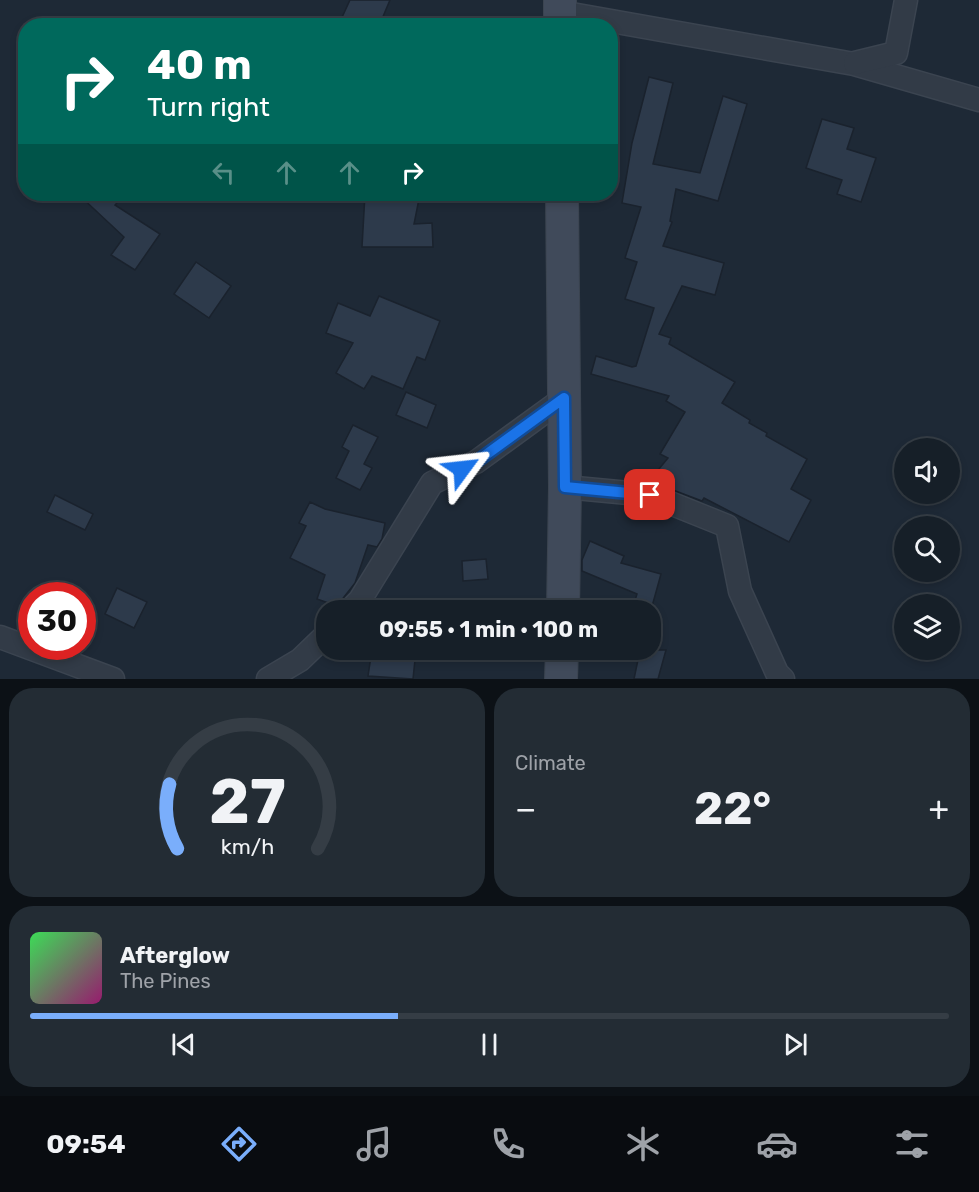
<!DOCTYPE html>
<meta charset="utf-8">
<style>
:root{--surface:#161f28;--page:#232c34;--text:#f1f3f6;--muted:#9ea2a8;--line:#353d45;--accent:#7aaefb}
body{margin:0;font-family:Rubik,sans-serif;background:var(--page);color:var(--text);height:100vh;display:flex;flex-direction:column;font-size:22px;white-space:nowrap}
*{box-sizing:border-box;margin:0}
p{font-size:20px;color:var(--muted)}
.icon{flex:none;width:33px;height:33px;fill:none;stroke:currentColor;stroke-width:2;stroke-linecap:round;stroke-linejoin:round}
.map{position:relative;height:679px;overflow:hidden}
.sheet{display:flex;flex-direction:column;gap:9px;padding:9px;background:#0c1116;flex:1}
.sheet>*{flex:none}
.hud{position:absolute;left:18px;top:18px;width:600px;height:183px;border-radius:24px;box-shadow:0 3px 9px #0003,0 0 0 2px var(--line);background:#00695c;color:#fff;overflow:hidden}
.controls{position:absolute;left:894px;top:438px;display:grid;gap:12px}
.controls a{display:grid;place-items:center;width:66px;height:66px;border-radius:50%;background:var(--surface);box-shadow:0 3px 9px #0003,0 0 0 2px var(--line);font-size:30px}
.speed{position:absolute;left:18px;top:582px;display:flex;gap:12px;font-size:30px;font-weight:700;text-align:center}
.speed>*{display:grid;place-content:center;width:78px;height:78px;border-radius:50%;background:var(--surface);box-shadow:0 3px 9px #0003,0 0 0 2px var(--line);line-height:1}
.speed .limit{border:9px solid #d22;background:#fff;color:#111}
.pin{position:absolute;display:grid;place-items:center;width:51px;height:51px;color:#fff;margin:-26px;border-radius:12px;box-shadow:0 3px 9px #0006}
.me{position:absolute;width:66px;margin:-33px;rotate:60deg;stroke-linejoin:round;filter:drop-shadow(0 0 4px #0008)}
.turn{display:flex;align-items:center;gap:21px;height:126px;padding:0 30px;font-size:27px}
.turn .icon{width:78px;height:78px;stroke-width:2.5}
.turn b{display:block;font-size:42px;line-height:51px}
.lanes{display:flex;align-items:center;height:57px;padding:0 30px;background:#0003;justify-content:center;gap:30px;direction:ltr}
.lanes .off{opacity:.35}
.big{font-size:45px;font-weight:700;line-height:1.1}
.sheet .card{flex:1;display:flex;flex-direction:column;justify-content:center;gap:9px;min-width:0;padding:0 21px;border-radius:24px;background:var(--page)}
.sheet .dial{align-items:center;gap:0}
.dial svg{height:156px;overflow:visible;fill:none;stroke:var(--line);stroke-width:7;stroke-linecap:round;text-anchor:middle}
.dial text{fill:var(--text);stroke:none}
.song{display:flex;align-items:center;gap:18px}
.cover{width:72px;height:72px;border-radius:9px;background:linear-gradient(135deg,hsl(130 70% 55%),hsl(320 70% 35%))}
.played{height:6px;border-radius:3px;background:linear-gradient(90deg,var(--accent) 40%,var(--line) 40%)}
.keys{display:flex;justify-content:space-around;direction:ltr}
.heat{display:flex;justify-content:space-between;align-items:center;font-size:33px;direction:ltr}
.sheet .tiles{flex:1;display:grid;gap:9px;grid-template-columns:1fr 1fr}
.card:last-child{grid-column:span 2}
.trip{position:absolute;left:316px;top:600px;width:345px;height:60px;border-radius:24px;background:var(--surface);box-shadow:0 3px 9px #0003,0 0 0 2px var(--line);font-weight:700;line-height:60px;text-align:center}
.menu{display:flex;height:96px;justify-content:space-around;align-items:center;background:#090c10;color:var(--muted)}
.menu .icon{width:42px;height:42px}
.menu .active{color:var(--accent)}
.menu b{font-size:27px;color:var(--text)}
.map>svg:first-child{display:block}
</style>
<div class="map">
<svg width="979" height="679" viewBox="0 0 979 679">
<rect width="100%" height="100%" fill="#1e2936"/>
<g fill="#2d3a4b" stroke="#1a222d" stroke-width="1.5">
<path d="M 350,0 L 390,0 L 379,26 L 338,26 Z"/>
<path d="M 649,77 L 673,83 L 653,164 L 700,173 L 723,96 L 747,104 L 718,201 L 676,189 L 670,221 L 672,222 L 663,246 L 724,263 L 715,295 L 682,286 L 659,334 L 671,338 L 669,344 L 735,382 L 722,403 L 750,420 L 749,423 L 767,433 L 766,436 L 807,459 L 791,489 L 811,500 L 789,542 L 704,498 L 702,501 L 649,481 L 668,458 L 660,454 L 685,412 L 666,401 L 669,396 L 591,374 L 596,356 L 632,367 L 636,366 L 654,308 L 625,299 L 637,262 L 625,258 L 641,207 L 622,203 L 632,143 Z"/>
<path d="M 822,119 L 854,128 L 847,149 L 876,158 L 861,202 L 837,194 L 842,180 L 806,168 Z"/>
<path d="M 78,194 L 125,194 L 115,205 L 160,234 L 135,270 L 111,255 L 124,237 Z"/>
<path d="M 365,194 L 420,194 L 414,224 L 432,223 L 433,247 L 362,247 Z"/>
<path d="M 196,262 L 231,286 L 209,318 L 174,294 Z"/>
<path d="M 379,296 L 440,321 L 425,360 L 417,357 L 403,389 L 372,376 L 364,389 L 336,373 L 353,343 L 326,333 L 338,303 L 370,316 Z"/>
<path d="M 406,392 L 436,405 L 427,428 L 396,415 Z"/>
<path d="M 353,425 L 378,437 L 364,464 L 372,468 L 360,490 L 336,478 L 349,451 L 342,447 Z"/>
<path d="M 55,495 L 93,514 L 85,530 L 47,512 Z"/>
<path d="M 310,502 L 325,509 L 385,523 L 382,539 L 377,547 L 368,545 L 355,583 L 337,606 L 317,599 L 325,575 L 290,558 L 306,526 L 299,523 Z"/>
<path d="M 590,541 L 624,556 L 621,563 L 661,574 L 651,610 L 632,610 L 637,594 L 582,571 L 582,560 Z"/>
<path d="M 486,559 L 488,579 L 463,581 L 462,561 Z"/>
<path d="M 117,588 L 147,602 L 134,628 L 105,614 Z"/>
<path d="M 372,650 L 416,650 L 413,679 L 368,676 Z"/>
<path d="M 640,650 L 666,650 L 658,679 L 634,679 Z"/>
</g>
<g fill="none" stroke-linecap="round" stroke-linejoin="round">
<g stroke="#3b4450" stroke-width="25">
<g id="street">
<path d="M 560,12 L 854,64 L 979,100"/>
<path d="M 855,63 L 896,53 L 906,0"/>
<path d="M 565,487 L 650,495 L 727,526 L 740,591 L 777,673 L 783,679"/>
<path d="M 350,610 L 360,600 L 432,483 L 476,462 L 564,398"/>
<path d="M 0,637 L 113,679"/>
<path d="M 268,679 L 300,660 L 327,634"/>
</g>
</g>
<g stroke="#3b4450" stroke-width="34">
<g id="secondary">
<path d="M 560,0 L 560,26"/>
<path d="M 562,194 L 565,487 L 563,610"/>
<path d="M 561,679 L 562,650"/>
</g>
</g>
<use href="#street" stroke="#323b47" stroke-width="22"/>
<use href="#secondary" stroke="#404a5a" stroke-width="32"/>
</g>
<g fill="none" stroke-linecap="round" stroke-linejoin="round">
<g stroke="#114b97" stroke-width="15">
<path id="route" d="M 462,469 L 476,462 L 564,398 L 565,487 L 650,495"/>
</g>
<use href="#route" stroke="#1a73e8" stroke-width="10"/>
</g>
</svg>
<div class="controls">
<a><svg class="icon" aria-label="sound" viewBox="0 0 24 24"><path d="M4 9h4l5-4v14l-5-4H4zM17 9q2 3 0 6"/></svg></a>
<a><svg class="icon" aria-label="search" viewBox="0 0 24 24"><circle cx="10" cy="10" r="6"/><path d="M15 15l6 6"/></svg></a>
<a><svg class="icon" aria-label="layers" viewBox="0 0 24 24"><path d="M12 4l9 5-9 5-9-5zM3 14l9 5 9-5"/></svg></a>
</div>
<div class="speed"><div class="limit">30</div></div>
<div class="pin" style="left:650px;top:495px;background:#d93025"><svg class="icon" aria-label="arrive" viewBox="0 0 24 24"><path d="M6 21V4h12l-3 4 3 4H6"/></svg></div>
<svg class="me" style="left:462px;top:469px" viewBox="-20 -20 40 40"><path d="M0-17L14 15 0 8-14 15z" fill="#1a73e8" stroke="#fff" stroke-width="4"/></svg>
<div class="trip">09:55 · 1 min · 100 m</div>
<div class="hud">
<div class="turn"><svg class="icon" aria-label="right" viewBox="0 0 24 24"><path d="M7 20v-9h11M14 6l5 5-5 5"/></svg><div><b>40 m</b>Turn right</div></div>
<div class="lanes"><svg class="icon off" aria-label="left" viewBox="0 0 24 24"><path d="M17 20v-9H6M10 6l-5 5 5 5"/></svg><svg class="icon off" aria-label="ahead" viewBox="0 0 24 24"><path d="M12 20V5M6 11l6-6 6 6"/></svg><svg class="icon off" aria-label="ahead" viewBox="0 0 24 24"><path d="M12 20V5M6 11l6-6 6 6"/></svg><svg class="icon" aria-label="right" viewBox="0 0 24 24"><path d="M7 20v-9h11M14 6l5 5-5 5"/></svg></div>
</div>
</div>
<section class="sheet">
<div class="tiles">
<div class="card dial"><svg viewBox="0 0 100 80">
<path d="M14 69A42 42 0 1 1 86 69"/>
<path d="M14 69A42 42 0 0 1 10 36" stroke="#7aaefb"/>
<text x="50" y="56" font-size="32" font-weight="700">27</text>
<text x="50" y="72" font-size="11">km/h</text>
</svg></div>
<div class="card"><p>Climate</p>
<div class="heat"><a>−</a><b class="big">22°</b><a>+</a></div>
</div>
<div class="card">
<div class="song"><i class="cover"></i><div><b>Afterglow</b><p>The Pines</p></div></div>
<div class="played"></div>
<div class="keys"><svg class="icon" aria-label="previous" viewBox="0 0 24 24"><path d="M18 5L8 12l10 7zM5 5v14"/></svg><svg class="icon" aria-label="pause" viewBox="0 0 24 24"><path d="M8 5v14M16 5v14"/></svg><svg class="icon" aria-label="next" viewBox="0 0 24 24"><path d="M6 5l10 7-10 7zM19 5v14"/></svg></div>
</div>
</div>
</section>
<nav class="menu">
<b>09:54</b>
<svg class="icon active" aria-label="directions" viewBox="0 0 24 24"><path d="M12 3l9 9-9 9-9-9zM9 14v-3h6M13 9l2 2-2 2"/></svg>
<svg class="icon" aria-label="music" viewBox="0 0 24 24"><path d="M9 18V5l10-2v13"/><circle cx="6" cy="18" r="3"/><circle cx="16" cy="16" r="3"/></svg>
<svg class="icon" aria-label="phone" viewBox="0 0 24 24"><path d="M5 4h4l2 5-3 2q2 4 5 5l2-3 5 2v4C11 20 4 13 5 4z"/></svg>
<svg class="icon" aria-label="climate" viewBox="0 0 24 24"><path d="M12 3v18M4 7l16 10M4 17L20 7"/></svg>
<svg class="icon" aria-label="car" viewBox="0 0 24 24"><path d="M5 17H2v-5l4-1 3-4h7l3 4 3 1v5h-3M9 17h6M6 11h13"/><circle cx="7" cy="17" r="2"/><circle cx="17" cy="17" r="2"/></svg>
<svg class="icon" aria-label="filters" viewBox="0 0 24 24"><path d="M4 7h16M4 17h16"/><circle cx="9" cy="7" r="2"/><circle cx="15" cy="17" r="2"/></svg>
</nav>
